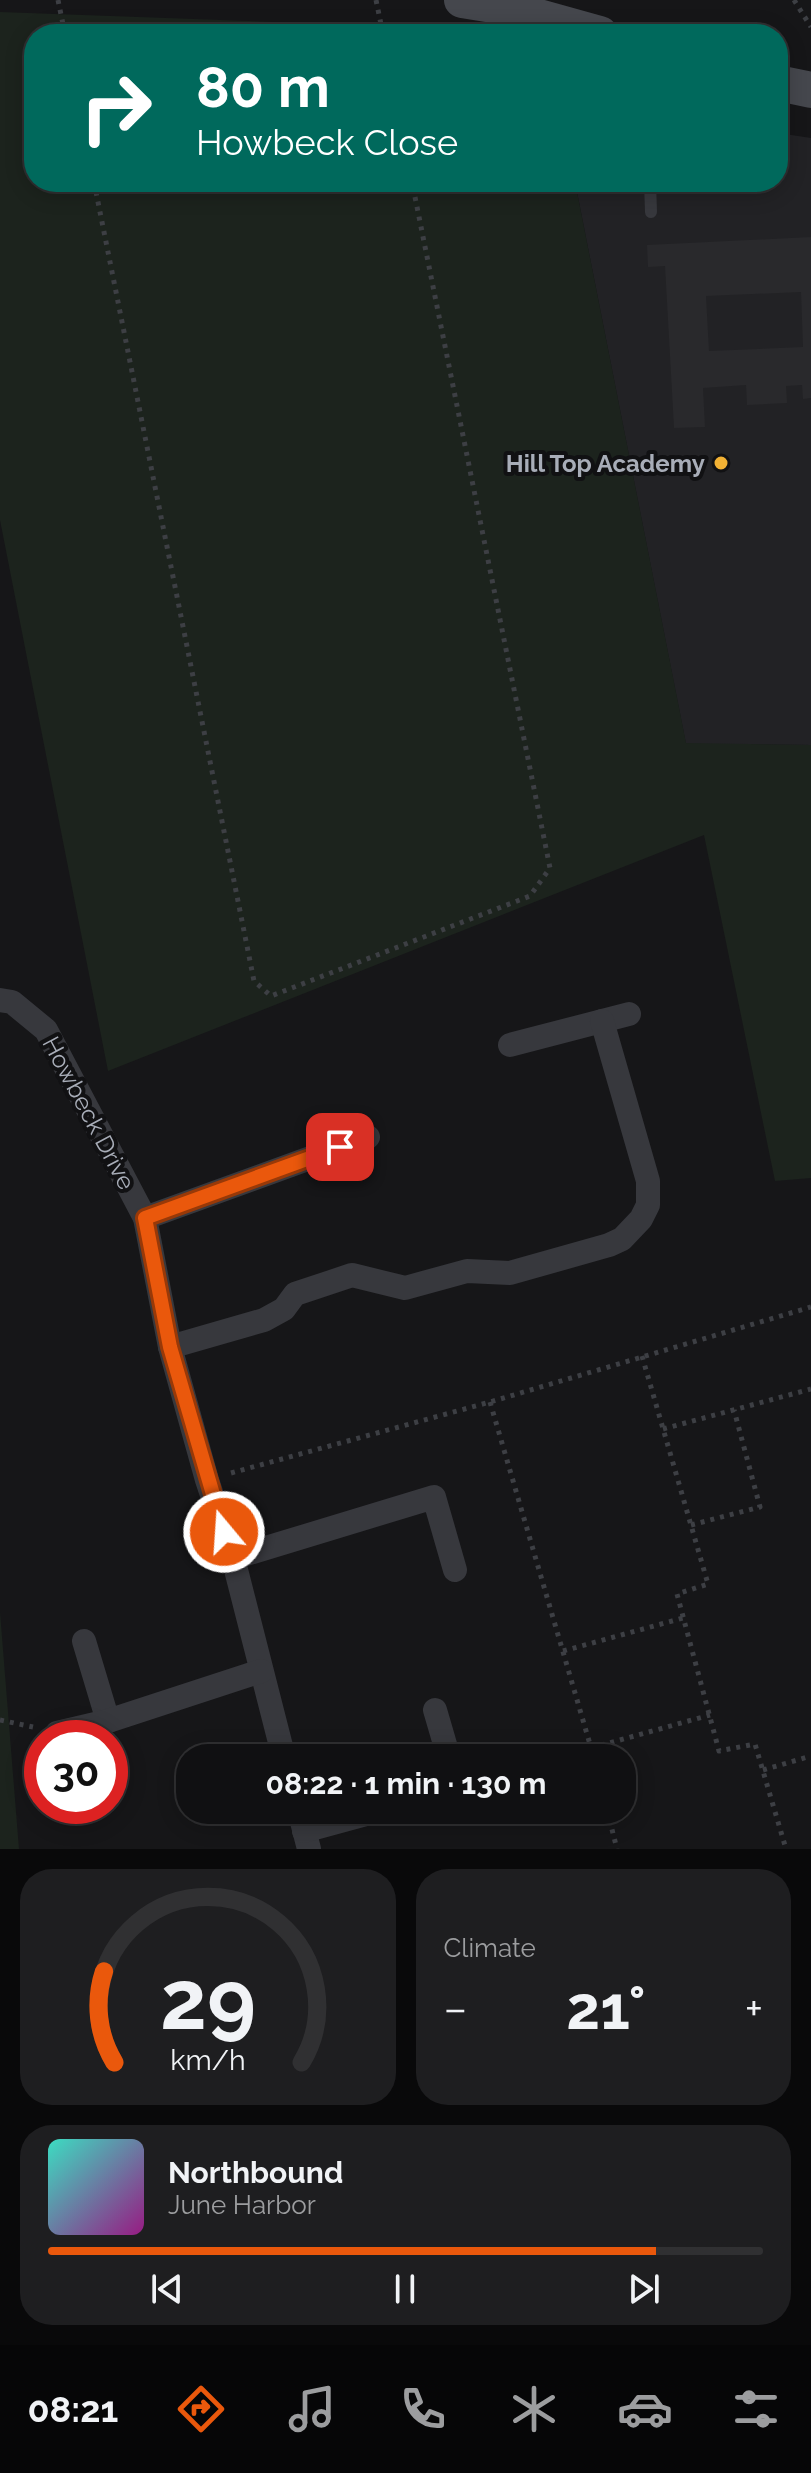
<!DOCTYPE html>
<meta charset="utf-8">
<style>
:root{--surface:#101012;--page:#1e1e20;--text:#f1f3f6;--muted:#9c9d9f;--line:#303032;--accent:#ea580c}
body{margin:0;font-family:Raleway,sans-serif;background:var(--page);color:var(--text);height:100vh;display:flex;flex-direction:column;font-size:30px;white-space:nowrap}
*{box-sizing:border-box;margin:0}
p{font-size:26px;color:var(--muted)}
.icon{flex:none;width:44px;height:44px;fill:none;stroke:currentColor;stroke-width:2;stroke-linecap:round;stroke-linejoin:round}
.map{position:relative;height:1849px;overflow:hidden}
.panel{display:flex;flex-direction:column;gap:20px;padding:20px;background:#09090a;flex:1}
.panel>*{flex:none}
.hud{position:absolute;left:24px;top:24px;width:764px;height:168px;border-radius:32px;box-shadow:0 4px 20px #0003,0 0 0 2px var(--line);background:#00695c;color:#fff;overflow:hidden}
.speed{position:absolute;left:24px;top:1720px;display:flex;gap:16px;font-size:40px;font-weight:700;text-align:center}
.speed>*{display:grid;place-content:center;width:104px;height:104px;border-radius:50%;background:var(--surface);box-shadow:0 4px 20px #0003,0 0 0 2px var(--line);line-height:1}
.speed .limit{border:12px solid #d22;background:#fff;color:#111}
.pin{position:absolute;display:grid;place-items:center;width:68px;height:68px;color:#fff;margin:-34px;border-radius:16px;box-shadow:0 4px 12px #0006}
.me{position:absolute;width:88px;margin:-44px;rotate:342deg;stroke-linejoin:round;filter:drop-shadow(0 0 6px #0008)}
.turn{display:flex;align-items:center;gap:28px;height:168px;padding:0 40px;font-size:36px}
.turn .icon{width:104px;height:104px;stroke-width:2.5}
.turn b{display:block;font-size:56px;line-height:68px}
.big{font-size:60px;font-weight:700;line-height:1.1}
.panel .tile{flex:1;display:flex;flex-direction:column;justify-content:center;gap:12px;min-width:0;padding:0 28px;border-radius:32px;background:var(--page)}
.panel .dial{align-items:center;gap:0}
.dial svg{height:208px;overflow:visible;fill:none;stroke:var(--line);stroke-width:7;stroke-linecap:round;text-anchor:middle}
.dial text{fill:var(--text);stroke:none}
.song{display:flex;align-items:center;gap:24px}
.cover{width:96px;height:96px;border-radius:12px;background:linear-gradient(135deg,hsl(170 70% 55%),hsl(310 70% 35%))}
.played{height:8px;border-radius:4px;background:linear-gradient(90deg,var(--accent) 85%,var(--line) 85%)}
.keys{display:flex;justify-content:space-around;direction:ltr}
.heat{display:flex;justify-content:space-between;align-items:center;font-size:44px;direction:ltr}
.panel .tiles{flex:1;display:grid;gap:20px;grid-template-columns:1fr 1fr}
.tile:last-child{grid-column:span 2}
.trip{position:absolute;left:176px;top:1744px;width:460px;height:80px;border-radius:32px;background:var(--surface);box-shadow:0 4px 20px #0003,0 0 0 2px var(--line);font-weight:700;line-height:80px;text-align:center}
.dock{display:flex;height:128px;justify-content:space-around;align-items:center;background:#060607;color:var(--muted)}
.dock .icon{width:56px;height:56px}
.dock .on{color:var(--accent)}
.dock b{font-size:36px;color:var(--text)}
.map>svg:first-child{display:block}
</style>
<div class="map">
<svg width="811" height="1849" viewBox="0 0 811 1849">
<rect width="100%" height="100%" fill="#161618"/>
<path fill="#222225" d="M 778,133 L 811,138 L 811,745 L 686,744 L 575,182 L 778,182 Z"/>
<g fill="#1c231d">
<path d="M 0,12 L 383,26 L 442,34 L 34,34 L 34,182 L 575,182 L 686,743 L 811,745 L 811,1178 L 775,1181 L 704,835 L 108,1071 L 0,520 Z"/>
<path d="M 0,1612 L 19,1849 L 0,1849 Z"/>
</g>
<path fill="#29292c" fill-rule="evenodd" d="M 811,237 L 811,398 L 803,399 L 802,385 L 786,386 L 787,403 L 747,405 L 746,385 L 703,388 L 705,427 L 674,428 L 665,266 L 648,267 L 647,245 ZM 801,292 L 803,347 L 709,351 L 706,296 Z"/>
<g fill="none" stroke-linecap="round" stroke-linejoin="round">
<g stroke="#3d3f44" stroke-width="5" stroke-dasharray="4 6" stroke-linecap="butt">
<path d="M 58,0 L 65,34"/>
<path d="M 376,0 L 383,34"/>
<path d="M 794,0 L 811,27"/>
<path d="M 94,182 L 254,981 L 271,996 L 530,896 L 550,868 L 412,182"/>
<path d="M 642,1356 L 708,1584 L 677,1594 L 719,1751 L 755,1744 L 786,1849"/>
<path d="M 490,1402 L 594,1758"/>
<path d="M 663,1429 L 811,1389"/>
<path d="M 231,1473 L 490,1402 L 811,1307"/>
<path d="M 691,1525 L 760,1507 L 734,1410"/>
<path d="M 563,1651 L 683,1618"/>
<path d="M 0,1720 L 33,1727"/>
<path d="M 591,1748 L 710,1715"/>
<path d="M 763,1770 L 811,1756"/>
<path d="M 607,1810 L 617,1849"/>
</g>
<path stroke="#37383d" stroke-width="12" d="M 650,182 L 651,212"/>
<g stroke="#37383d" stroke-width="24">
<path d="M 0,1000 L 12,1002 L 46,1030 L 145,1218 L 170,1347 L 207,1480 L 233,1558 L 284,1758"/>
<path d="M 510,1045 L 629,1014"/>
<path d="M 145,1218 L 368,1137"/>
<path d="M 170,1347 L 264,1320 L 284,1309 L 295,1294 L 352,1275 L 405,1288 L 467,1271 L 510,1273 L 609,1245 L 622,1239 L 641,1219 L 648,1205 L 648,1181 L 602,1021"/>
<path d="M 233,1558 L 434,1497 L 455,1570"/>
<path d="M 84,1641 L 108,1721"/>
<path d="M 435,1710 L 449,1758"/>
<path d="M 57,1733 L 108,1721 L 261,1671"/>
<path d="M 299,1810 L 309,1849"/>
<path d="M 304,1831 L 381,1810"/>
</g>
<g stroke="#45474d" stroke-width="36">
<path d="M 462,0 L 499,6 L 600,34"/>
<path d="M 778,83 L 811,90"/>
</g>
</g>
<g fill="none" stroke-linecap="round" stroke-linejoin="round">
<g stroke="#983908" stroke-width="20">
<path id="route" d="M 224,1532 L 170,1347 L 145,1218 L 340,1147"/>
</g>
<use href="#route" stroke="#ea580c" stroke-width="14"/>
</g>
<circle fill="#f2b134" stroke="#111113" stroke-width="3" cx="721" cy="463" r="8"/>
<g text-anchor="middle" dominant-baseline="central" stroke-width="8" stroke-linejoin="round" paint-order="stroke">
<g font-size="24" font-weight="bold" fill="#a8adb8" stroke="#111113" text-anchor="end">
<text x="705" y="463">Hill Top Academy</text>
</g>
<g font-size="24" fill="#a8adb8" stroke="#111113">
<text transform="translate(89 1113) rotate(62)">Howbeck Drive</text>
</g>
</g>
</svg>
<div class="speed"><div class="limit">30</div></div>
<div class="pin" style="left:340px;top:1147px;background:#d93025"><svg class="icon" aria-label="arrive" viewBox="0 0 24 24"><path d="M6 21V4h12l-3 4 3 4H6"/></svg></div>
<svg class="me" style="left:224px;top:1532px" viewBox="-20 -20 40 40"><circle r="17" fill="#ea580c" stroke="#fff" stroke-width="3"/><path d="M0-11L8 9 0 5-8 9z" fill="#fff"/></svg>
<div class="trip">08:22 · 1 min · 130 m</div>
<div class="hud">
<div class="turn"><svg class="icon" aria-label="right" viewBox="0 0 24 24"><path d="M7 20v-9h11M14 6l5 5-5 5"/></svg><div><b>80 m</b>Howbeck Close</div></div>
</div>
</div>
<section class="panel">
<div class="tiles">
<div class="tile dial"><svg viewBox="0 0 100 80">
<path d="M14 69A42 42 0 1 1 86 69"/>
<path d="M14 69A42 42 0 0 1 10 34" stroke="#ea580c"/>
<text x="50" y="56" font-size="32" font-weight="700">29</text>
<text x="50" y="72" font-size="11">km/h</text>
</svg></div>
<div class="tile"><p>Climate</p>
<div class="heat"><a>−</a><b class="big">21°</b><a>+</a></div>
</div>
<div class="tile">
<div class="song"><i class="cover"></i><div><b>Northbound</b><p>June Harbor</p></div></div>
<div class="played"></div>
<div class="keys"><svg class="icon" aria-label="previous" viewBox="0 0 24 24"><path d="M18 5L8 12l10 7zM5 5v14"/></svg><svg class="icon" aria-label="pause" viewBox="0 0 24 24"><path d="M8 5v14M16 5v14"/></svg><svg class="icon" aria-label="next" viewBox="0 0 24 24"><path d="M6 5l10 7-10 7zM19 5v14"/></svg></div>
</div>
</div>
</section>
<nav class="dock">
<b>08:21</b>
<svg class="icon on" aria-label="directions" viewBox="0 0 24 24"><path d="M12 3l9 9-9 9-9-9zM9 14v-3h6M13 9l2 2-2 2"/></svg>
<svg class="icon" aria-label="music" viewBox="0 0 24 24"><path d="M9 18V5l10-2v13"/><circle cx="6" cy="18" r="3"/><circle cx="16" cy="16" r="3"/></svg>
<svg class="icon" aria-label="phone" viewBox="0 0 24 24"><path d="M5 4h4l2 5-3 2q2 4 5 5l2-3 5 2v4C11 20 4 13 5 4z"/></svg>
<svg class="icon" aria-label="climate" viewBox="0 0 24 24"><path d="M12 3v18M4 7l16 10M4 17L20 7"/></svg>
<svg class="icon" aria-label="car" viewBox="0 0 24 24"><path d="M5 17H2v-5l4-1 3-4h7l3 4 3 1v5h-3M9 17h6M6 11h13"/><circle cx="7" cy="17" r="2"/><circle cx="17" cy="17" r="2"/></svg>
<svg class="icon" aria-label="filters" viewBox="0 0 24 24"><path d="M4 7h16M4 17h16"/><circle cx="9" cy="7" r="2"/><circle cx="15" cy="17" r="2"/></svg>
</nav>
